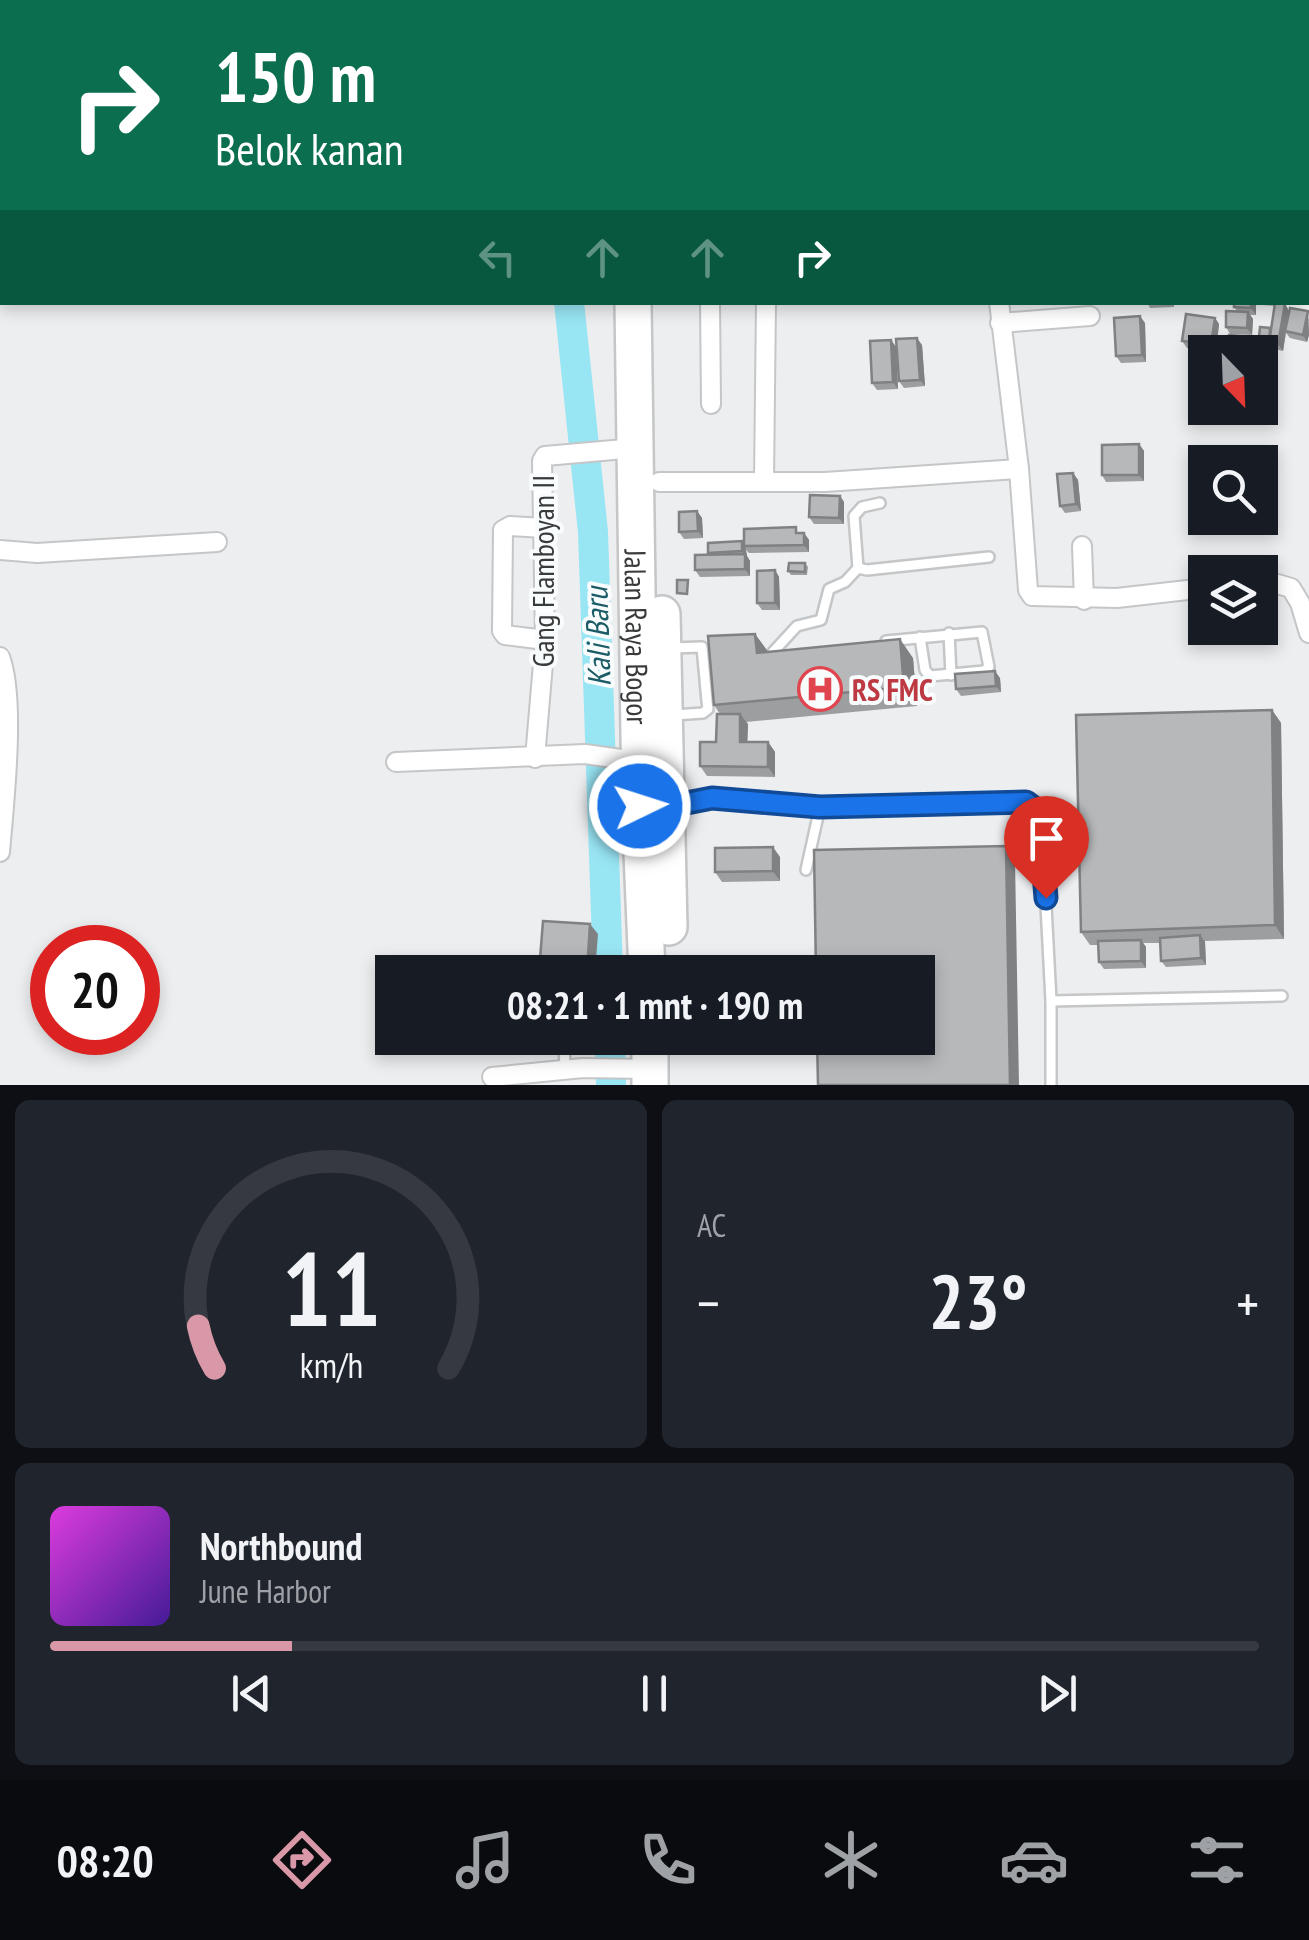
<!DOCTYPE html>
<html lang="id">
<meta charset="utf-8">
<style>
:root{--surface:#171b24;--page:#20242c;--text:#f1f3f6;--muted:#9ea1a6;--line:#363941;--accent:#d898a8}
body{margin:0;font-family:"PT Sans Narrow",sans-serif;background:var(--page);color:var(--text);height:100vh;display:flex;flex-direction:column;font-size:38px;white-space:nowrap}
*{box-sizing:border-box;margin:0}
p{font-size:32px;color:var(--muted)}
.icon{flex:none;width:55px;height:55px;fill:none;stroke:currentColor;stroke-width:2;stroke-linecap:round;stroke-linejoin:round}
.map{position:relative;height:1085px;overflow:hidden}
.drawer{display:flex;flex-direction:column;gap:15px;padding:15px;background:#0d0f14;flex:1}
.drawer>*{flex:none}
.banner{position:absolute;left:0px;top:0px;width:1310px;height:305px;box-shadow:0 5px 15px #0003;background:#0b6e4f;color:#fff;overflow:hidden}
.needle{width:65px;rotate:157deg}
.fabs{position:absolute;left:1188px;top:335px;display:grid;gap:20px}
.fabs a{display:grid;place-items:center;width:90px;height:90px;border-radius:0px;background:var(--surface);box-shadow:0 5px 15px #0003;font-size:50px}
.speed{position:absolute;left:30px;top:925px;display:flex;gap:20px;font-size:50px;font-weight:700;text-align:center}
.speed>*{display:grid;place-content:center;width:130px;height:130px;border-radius:50%;background:var(--surface);box-shadow:0 5px 15px #0003;line-height:1}
.speed .limit{border:15px solid #d22;background:#fff;color:#111}
.pin{position:absolute;display:grid;place-items:center;width:85px;height:85px;color:#fff;margin:-102px -42px;border-radius:50% 50% 50% 0;rotate:-45deg;box-shadow:0 0 10px #0007}
.pin .icon{rotate:45deg}
.me{position:absolute;width:110px;margin:-55px;rotate:86deg;stroke-linejoin:round;filter:drop-shadow(0 0 8px #0008)}
.turn{display:flex;align-items:center;gap:35px;height:210px;padding:0 50px;font-size:45px}
.turn .icon{width:130px;height:130px;stroke-width:2.5}
.turn b{display:block;font-size:70px;line-height:85px}
.lanes{display:flex;align-items:center;height:95px;padding:0 50px;background:#0003;justify-content:center;gap:50px;direction:ltr}
.lanes .off{opacity:.35}
.big{font-size:75px;font-weight:600;line-height:1.1}
.drawer .card{flex:1;display:flex;flex-direction:column;justify-content:center;gap:15px;min-width:0;padding:0 35px;border-radius:15px;background:var(--page)}
.drawer .dial{align-items:center;gap:0}
.dial svg{height:260px;overflow:visible;fill:none;stroke:var(--line);stroke-width:7;stroke-linecap:round;text-anchor:middle}
.dial text{fill:var(--text);stroke:none}
.song{display:flex;align-items:center;gap:30px}
.cover{width:120px;height:120px;border-radius:15px;background:linear-gradient(135deg,hsl(300 70% 55%),hsl(260 70% 35%))}
.played{height:10px;border-radius:5px;background:linear-gradient(90deg,var(--accent) 20%,var(--line) 20%)}
.keys{display:flex;justify-content:space-around;direction:ltr}
.heat{display:flex;justify-content:space-between;align-items:center;font-size:55px;direction:ltr}
.drawer .tiles{flex:1;display:grid;gap:15px;grid-template-columns:1fr 1fr}
.card:last-child{grid-column:span 2}
.trip{position:absolute;left:375px;top:955px;width:560px;height:100px;border-radius:0px;background:var(--surface);box-shadow:0 5px 15px #0003;font-weight:600;line-height:100px;text-align:center}
.tab-bar{display:flex;height:160px;justify-content:space-around;align-items:center;background:#090b0e;color:var(--muted)}
.tab-bar .icon{width:70px;height:70px}
.tab-bar .selected{color:var(--accent)}
.tab-bar b{font-size:45px;color:var(--text)}
.map>svg:first-child{display:block}
</style>
<div class="map">
<svg width="1309" height="1085" viewBox="0 0 1309 1085">
<rect width="100%" height="100%" fill="#eceef0"/>
<g fill="none" stroke-linecap="round" stroke-linejoin="round">
<g stroke="#98e5f4" stroke-width="30">
<path d="M 593,2 L 593,0"/>
<path d="M 569,302 L 593,532 L 608,972"/>
<path d="M 610,1038 L 611,1085"/>
</g>
<g stroke="#c4c6c8" stroke-width="14">
<g id="lane">
<path d="M 858,568 L 854,516 L 862,507 L 880,503"/>
<path d="M 949,633 L 951,675"/>
<path d="M 886,641 L 982,632 L 989,667 L 984,671 L 930,676 L 925,670 L 920,637"/>
<path d="M 670,648 L 702,647 L 707,701 L 708,709 L 703,713 L 674,715"/>
<path d="M 773,652 L 797,626 L 821,620 L 829,589 L 845,582 L 858,568 L 867,570 L 989,557"/>
<path d="M 675,806 L 713,798 L 820,807 L 1026,802 L 1039,812 L 1042,829 L 1051,1001 L 1051,1085"/>
<path d="M 806,870 L 820,807"/>
<path d="M 1051,1001 L 1282,996"/>
<path d="M 564,1038 L 565,1070"/>
</g>
</g>
<g stroke="#c4c6c8" stroke-width="22">
<g id="street">
<path d="M 1200,0 L 1200,2"/>
<path d="M 572,2 L 573,0"/>
<path d="M 0,19 L 2,19"/>
<path d="M 0,202 L 2,202"/>
<path d="M 710,302 L 711,404"/>
<path d="M 999,302 L 1019,469 L 1028,590 L 1032,596 L 1117,598 L 1205,588"/>
<path d="M 1292,302 L 1294,309 L 1309,310"/>
<path d="M 1000,323 L 1090,316"/>
<path d="M 764,481 L 766,302"/>
<path d="M 659,482 L 825,482 L 1019,469"/>
<path d="M 544,528 L 510,526 L 503,530 L 502,631 L 505,635 L 545,640"/>
<path d="M 1082,546 L 1084,600"/>
<path d="M 0,550 L 37,553 L 217,542"/>
<path d="M 1260,584 L 1274,583 L 1291,588 L 1300,603 L 1309,633"/>
<path d="M 0,657 C 16,700 4,804 0,852"/>
<path d="M 535,758 L 545,640 L 542,461 L 545,456 L 636,448"/>
<path d="M 396,762 L 585,754 L 642,762"/>
<path d="M 492,1077 L 583,1068 L 650,1069"/>
</g>
</g>
<g stroke="#c4c6c8" stroke-width="40">
<g id="highway">
<path d="M 623,0 L 623,2"/>
<path d="M 649,0 L 649,2"/>
<path id="s1" d="M 633,302 L 640,806 L 647,972"/>
<path d="M 662,614 L 669,927"/>
<path d="M 650,1085 L 650,1038"/>
</g>
</g>
<use href="#lane" stroke="#fff" stroke-width="9"/>
<use href="#street" stroke="#fff" stroke-width="18"/>
<use href="#highway" stroke="#fff" stroke-width="35"/>
</g>
<g fill="#9d9ea0">
<path d="M 1147,302 L 1174,302 L 1174,307 L 1150,308 Z"/>
<path d="M 1256,302 L 1256,315 L 1250,315 L 1253,319 L 1252,335 L 1230,334 L 1226,327 L 1237,311 L 1234,307 Z"/>
<path d="M 1261,302 L 1284,302 L 1289,311 L 1308,311 L 1309,335 L 1307,342 L 1290,338 L 1286,333 L 1283,351 L 1274,349 L 1272,347 L 1271,353 L 1260,352 L 1258,348 L 1270,328 L 1275,306 L 1263,305 Z"/>
<path d="M 1215,318 L 1219,324 L 1216,351 L 1187,348 L 1182,341 Z"/>
<path d="M 1145,323 L 1146,362 L 1121,363 L 1116,356 Z"/>
<path d="M 891,340 L 896,347 L 898,389 L 877,390 L 872,383 Z"/>
<path d="M 922,345 L 925,386 L 904,388 L 899,381 Z"/>
<path d="M 1139,444 L 1144,451 L 1144,481 L 1106,482 L 1102,475 Z"/>
<path d="M 1073,473 L 1078,480 L 1081,511 L 1065,513 L 1060,506 Z"/>
<path d="M 840,496 L 844,502 L 844,524 L 814,524 L 809,517 Z"/>
<path d="M 697,511 L 702,518 L 703,538 L 684,539 L 679,532 Z"/>
<path d="M 800,533 L 804,533 L 809,540 L 809,552 L 749,553 L 746,550 L 747,556 L 750,561 L 750,576 L 700,577 L 695,570 L 709,555 L 708,553 Z"/>
<path d="M 805,563 L 808,567 L 807,575 L 791,575 L 788,571 Z"/>
<path d="M 775,570 L 779,577 L 780,610 L 762,610 L 757,603 Z"/>
<path d="M 755,634 L 768,652 L 913,658 L 917,706 L 746,722 L 748,724 L 747,742 L 768,742 L 775,752 L 775,777 L 707,776 L 700,766 L 716,742 L 720,714 L 714,705 Z"/>
<path d="M 1000,678 L 1001,692 L 961,696 L 956,689 Z"/>
<path d="M 1272,710 L 1281,723 L 1284,939 L 1205,941 L 1206,965 L 1166,967 L 1161,961 L 1160,943 L 1143,943 L 1146,947 L 1146,968 L 1104,969 L 1099,962 L 1099,945 L 1090,945 L 1081,932 Z"/>
<path d="M 780,857 L 780,881 L 722,882 L 715,872 Z"/>
</g>
<g fill="#7f8182">
<path d="M 1251,302 L 1256,302 L 1256,315 L 1251,308 Z"/>
<path d="M 1285,304 L 1289,311 L 1283,351 L 1278,344 Z"/>
<path d="M 1308,311 L 1309,335 L 1307,342 L 1303,335 Z"/>
<path d="M 1248,312 L 1253,319 L 1252,335 L 1247,328 Z"/>
<path d="M 1140,316 L 1145,323 L 1146,362 L 1142,355 Z"/>
<path d="M 1215,318 L 1219,324 L 1216,351 L 1211,344 Z"/>
<path d="M 917,338 L 922,345 L 925,386 L 920,380 Z"/>
<path d="M 891,340 L 896,347 L 898,389 L 893,382 Z"/>
<path d="M 1139,444 L 1144,451 L 1144,481 L 1139,475 Z"/>
<path d="M 1073,473 L 1078,480 L 1081,511 L 1076,504 Z"/>
<path d="M 840,496 L 844,502 L 844,524 L 839,518 Z"/>
<path d="M 697,511 L 702,518 L 703,538 L 698,531 Z"/>
<path d="M 804,533 L 809,540 L 809,552 L 804,545 Z"/>
<path d="M 742,541 L 745,546 L 747,556 L 750,561 L 750,576 L 745,569 L 745,556 L 742,551 Z"/>
<path d="M 775,570 L 779,577 L 780,610 L 775,603 Z"/>
<path d="M 755,634 L 769,653 L 757,653 Z"/>
<path d="M 900,639 L 913,658 L 917,706 L 904,687 Z"/>
<path d="M 995,671 L 1000,678 L 1001,692 L 996,686 Z"/>
<path d="M 1272,710 L 1281,723 L 1284,939 L 1275,925 Z"/>
<path d="M 740,714 L 748,724 L 747,752 L 740,742 Z"/>
<path d="M 768,742 L 775,752 L 775,777 L 768,767 Z"/>
<path d="M 1006,846 L 1015,860 L 1019,1085 L 1010,1085 Z"/>
<path d="M 773,847 L 780,857 L 780,881 L 773,871 Z"/>
<path d="M 590,924 L 598,934 L 595,972 L 587,972 Z"/>
<path d="M 1200,935 L 1205,942 L 1206,965 L 1201,958 Z"/>
<path d="M 1141,940 L 1146,947 L 1146,968 L 1141,961 Z"/>
</g>
<g fill="#b6b8ba" stroke="#7f8182" stroke-width="2.5">
<path d="M 1052,0 L 1084,0 L 1085,2 L 1053,2 Z"/>
<path d="M 1104,0 L 1127,0 L 1127,2 L 1105,2 Z"/>
<rect x="1308" y="196" width="1" height="21"/>
<path d="M 1234,302 L 1251,302 L 1251,308 L 1234,307 Z"/>
<path d="M 1275,303 L 1285,304 L 1278,344 L 1269,343 Z"/>
<path d="M 1290,308 L 1308,311 L 1303,335 L 1285,331 Z"/>
<path d="M 1226,311 L 1248,312 L 1247,328 L 1226,327 Z"/>
<path d="M 1186,314 L 1215,318 L 1211,344 L 1182,341 Z"/>
<path d="M 1140,316 L 1142,355 L 1116,356 L 1114,318 Z"/>
<path d="M 1260,327 L 1270,328 L 1269,349 L 1258,348 Z"/>
<path d="M 1229,335 L 1251,337 L 1249,352 L 1227,350 Z"/>
<path d="M 917,338 L 920,380 L 899,381 L 896,339 Z"/>
<path d="M 891,340 L 893,382 L 872,383 L 870,341 Z"/>
<path d="M 1139,444 L 1139,475 L 1102,475 L 1102,445 Z"/>
<path d="M 1073,473 L 1076,504 L 1060,506 L 1057,474 Z"/>
<path d="M 810,495 L 840,496 L 839,518 L 809,517 Z"/>
<path d="M 697,511 L 698,531 L 679,532 L 679,512 Z"/>
<path d="M 796,527 L 796,533 L 804,533 L 804,545 L 744,546 L 744,529 Z"/>
<path d="M 742,541 L 742,551 L 708,553 L 708,543 Z"/>
<path d="M 745,554 L 745,569 L 695,570 L 695,555 Z"/>
<path d="M 789,563 L 805,563 L 805,572 L 788,571 Z"/>
<path d="M 775,570 L 775,603 L 757,603 L 757,571 Z"/>
<path d="M 677,580 L 688,580 L 687,594 L 677,593 Z"/>
<path d="M 755,634 L 757,653 L 900,639 L 904,687 L 714,705 L 708,636 Z"/>
<path d="M 995,671 L 996,686 L 956,689 L 955,674 Z"/>
<path d="M 1272,710 L 1275,925 L 1081,932 L 1076,715 Z"/>
<path d="M 717,714 L 740,714 L 740,742 L 768,742 L 768,767 L 700,766 L 700,742 L 716,742 Z"/>
<path d="M 1006,846 L 1010,1085 L 818,1085 L 817,1038 L 918,1038 L 918,972 L 816,972 L 814,850 Z"/>
<path d="M 773,847 L 773,871 L 715,872 L 715,848 Z"/>
<path d="M 543,921 L 590,924 L 587,972 L 539,972 Z"/>
<path d="M 1200,935 L 1201,958 L 1161,961 L 1160,938 Z"/>
<path d="M 1141,940 L 1141,961 L 1099,962 L 1098,941 Z"/>
</g>
<g fill="none" stroke-linecap="round" stroke-linejoin="round">
<g stroke="#114b97" stroke-width="25">
<path id="route" d="M 640,806 L 666,807 L 712,798 L 820,807 L 1026,802 L 1039,812 L 1046,898"/>
</g>
<use href="#route" stroke="#1a73e8" stroke-width="18"/>
</g>
<defs>
<g id="hospital-ring" transform="scale(2.25)"><circle r="9.5" fill="#f9fcfd" stroke="#e0444e" stroke-width="1.5"/><path d="M-5-5h3v3.5h4V-5h3V5h-3V1.5h-4V5h-3Z" fill="#e0444e"/></g>
</defs>
<g fill-rule="evenodd">
<use href="#hospital-ring" x="820" y="689"/>
</g>
<g text-anchor="middle" dominant-baseline="central" stroke-width="8" stroke-linejoin="round" paint-order="stroke">
<g font-size="30" fill="#393a3a" stroke="#f9fcfd">
<text transform="translate(542 571) rotate(-90)">Gang Flamboyan II</text>
<text stroke="none"><textPath href="#s1" startOffset="335">Jalan Raya Bogor</textPath></text>
</g>
<g font-size="30" font-weight="bold" fill="#be3a42" stroke="#f9fcfd" text-anchor="start">
<text x="852" y="689">RS FMC</text>
</g>
<g font-size="32" font-style="italic" fill="#1c5c67" stroke="#f9fcfd">
<text transform="translate(597 637) rotate(-92)">Kali Baru</text>
</g>
</g>
</svg>
<div class="fabs">
<a><svg class="needle" viewBox="-14 -14 28 28"><path d="M0-13l5 13h-10z" fill="#e53935"/><path d="M0 13l5-13h-10z" fill="#9ea1a6"/></svg></a>
<a><svg class="icon" aria-label="search" viewBox="0 0 24 24"><circle cx="10" cy="10" r="6"/><path d="M15 15l6 6"/></svg></a>
<a><svg class="icon" aria-label="layers" viewBox="0 0 24 24"><path d="M12 4l9 5-9 5-9-5zM3 14l9 5 9-5"/></svg></a>
</div>
<div class="speed"><div class="limit">20</div></div>
<div class="pin" style="left:1046px;top:898px;background:#d93025"><svg class="icon" aria-label="arrive" viewBox="0 0 24 24"><path d="M6 21V4h12l-3 4 3 4H6"/></svg></div>
<svg class="me" style="left:640px;top:806px" viewBox="-20 -20 40 40"><circle r="17" fill="#1a73e8" stroke="#fff" stroke-width="3"/><path d="M0-11L8 9 0 5-8 9z" fill="#fff"/></svg>
<div class="trip">08:21 · 1 mnt · 190 m</div>
<div class="banner">
<div class="turn"><svg class="icon" aria-label="right" viewBox="0 0 24 24"><path d="M7 20v-9h11M14 6l5 5-5 5"/></svg><div><b>150 m</b>Belok kanan</div></div>
<div class="lanes"><svg class="icon off" aria-label="left" viewBox="0 0 24 24"><path d="M17 20v-9H6M10 6l-5 5 5 5"/></svg><svg class="icon off" aria-label="ahead" viewBox="0 0 24 24"><path d="M12 20V5M6 11l6-6 6 6"/></svg><svg class="icon off" aria-label="ahead" viewBox="0 0 24 24"><path d="M12 20V5M6 11l6-6 6 6"/></svg><svg class="icon" aria-label="right" viewBox="0 0 24 24"><path d="M7 20v-9h11M14 6l5 5-5 5"/></svg></div>
</div>
</div>
<section class="drawer">
<div class="tiles">
<div class="card dial"><svg viewBox="0 0 100 80">
<path d="M14 69A42 42 0 1 1 86 69"/>
<path d="M14 69A42 42 0 0 1 9 56" stroke="#d898a8"/>
<text x="50" y="56" font-size="32" font-weight="700">11</text>
<text x="50" y="72" font-size="11">km/h</text>
</svg></div>
<div class="card"><p>AC</p>
<div class="heat"><a>−</a><b class="big">23°</b><a>+</a></div>
</div>
<div class="card">
<div class="song"><i class="cover"></i><div><b>Northbound</b><p>June Harbor</p></div></div>
<div class="played"></div>
<div class="keys"><svg class="icon" aria-label="previous" viewBox="0 0 24 24"><path d="M18 5L8 12l10 7zM5 5v14"/></svg><svg class="icon" aria-label="pause" viewBox="0 0 24 24"><path d="M8 5v14M16 5v14"/></svg><svg class="icon" aria-label="next" viewBox="0 0 24 24"><path d="M6 5l10 7-10 7zM19 5v14"/></svg></div>
</div>
</div>
</section>
<nav class="tab-bar">
<b>08:20</b>
<svg class="icon selected" aria-label="directions" viewBox="0 0 24 24"><path d="M12 3l9 9-9 9-9-9zM9 14v-3h6M13 9l2 2-2 2"/></svg>
<svg class="icon" aria-label="music" viewBox="0 0 24 24"><path d="M9 18V5l10-2v13"/><circle cx="6" cy="18" r="3"/><circle cx="16" cy="16" r="3"/></svg>
<svg class="icon" aria-label="phone" viewBox="0 0 24 24"><path d="M5 4h4l2 5-3 2q2 4 5 5l2-3 5 2v4C11 20 4 13 5 4z"/></svg>
<svg class="icon" aria-label="climate" viewBox="0 0 24 24"><path d="M12 3v18M4 7l16 10M4 17L20 7"/></svg>
<svg class="icon" aria-label="car" viewBox="0 0 24 24"><path d="M5 17H2v-5l4-1 3-4h7l3 4 3 1v5h-3M9 17h6M6 11h13"/><circle cx="7" cy="17" r="2"/><circle cx="17" cy="17" r="2"/></svg>
<svg class="icon" aria-label="filters" viewBox="0 0 24 24"><path d="M4 7h16M4 17h16"/><circle cx="9" cy="7" r="2"/><circle cx="15" cy="17" r="2"/></svg>
</nav>
